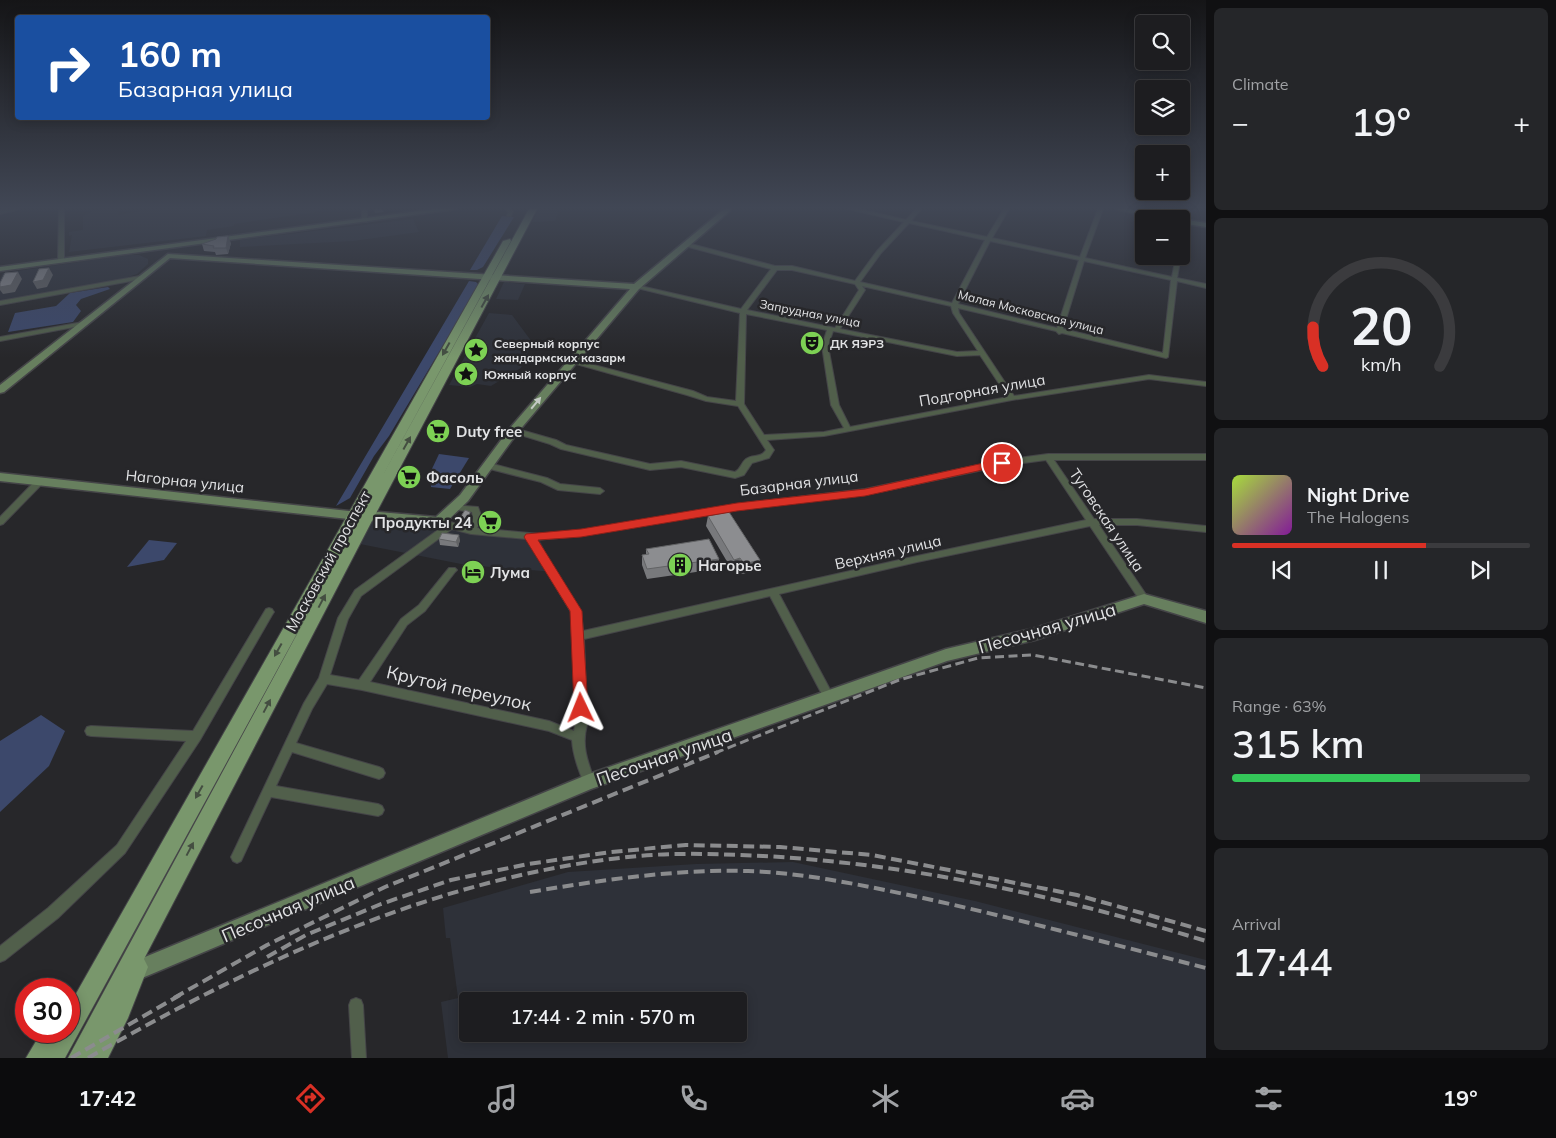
<!DOCTYPE html>
<meta charset="utf-8">
<style>
:root{--surface:#1d1d20;--page:#252629;--text:#f1f3f6;--muted:#a0a2a5;--line:#3b3b3e;--accent:#d93025}
body{margin:0;font-family:Mulish,sans-serif;background:var(--page);color:var(--text);height:100vh;display:flex;flex-direction:column;font-size:19px;white-space:nowrap}
*{box-sizing:border-box;margin:0}
p{font-size:16px;color:var(--muted)}
.icon{flex:none;width:28px;height:28px;fill:none;stroke:currentColor;stroke-width:2;stroke-linecap:round;stroke-linejoin:round}
.map{position:relative;flex:1;overflow:hidden}
.drawer{display:flex;flex-direction:column;gap:8px;padding:8px;background:#101012;width:350px}
.drawer>*{flex:none}
.guide{position:absolute;left:15px;top:15px;width:475px;height:105px;border-radius:5px;box-shadow:0 2px 12px #0003,0 0 0 1px var(--line);background:#1a4fa0;color:#fff;overflow:hidden}
.controls{position:absolute;left:1135px;top:15px;display:grid;gap:10px}
.controls a{display:grid;place-items:center;width:55px;height:55px;border-radius:5px;background:var(--surface);box-shadow:0 2px 12px #0003,0 0 0 1px var(--line);font-size:25px}
.speed{position:absolute;left:15px;top:978px;display:flex;gap:10px;font-size:25px;font-weight:700;text-align:center}
.speed>*{display:grid;place-content:center;width:65px;height:65px;border-radius:50%;background:var(--surface);box-shadow:0 2px 12px #0003,0 0 0 1px var(--line);line-height:1}
.speed .limit{border:8px solid #d22;background:#fff;color:#111}
.pin{position:absolute;display:grid;place-items:center;width:42px;height:42px;color:#fff;margin:-21px;border:2px solid #fff;border-radius:50%;box-shadow:0 1px 5px #0007}
.me{position:absolute;width:55px;margin:-28px;rotate:358deg;stroke-linejoin:round;filter:drop-shadow(0 0 4px #0008)}
.turn{display:flex;align-items:center;gap:18px;height:105px;padding:0 20px;font-size:22px}
.turn .icon{width:65px;height:65px;stroke-width:2.5}
.turn b{display:block;font-size:35px;line-height:42px}
.big{font-size:38px;font-weight:600;line-height:1.1}
.drawer .widget{flex:1;display:flex;flex-direction:column;justify-content:center;gap:8px;min-width:0;padding:0 18px;border-radius:8px;background:var(--page)}
.drawer .dial{align-items:center;gap:0}
.dial svg{height:130px;overflow:visible;fill:none;stroke:var(--line);stroke-width:7;stroke-linecap:round;text-anchor:middle}
.dial text{fill:var(--text);stroke:none}
.song{display:flex;align-items:center;gap:15px}
.cover{width:60px;height:60px;border-radius:8px;background:linear-gradient(135deg,hsl(80 70% 55%),hsl(290 70% 35%))}
.played{height:5px;border-radius:2px;background:linear-gradient(90deg,var(--accent) 65%,var(--line) 65%)}
.keys{display:flex;justify-content:space-around;direction:ltr}
.heat{display:flex;justify-content:space-between;align-items:center;font-size:28px;direction:ltr}
.charge{height:8px;border-radius:4px;background:linear-gradient(90deg,#34c759 63%,var(--line) 0)}
.trip{position:absolute;left:459px;top:992px;width:288px;height:50px;border-radius:5px;background:var(--surface);box-shadow:0 2px 12px #0003,0 0 0 1px var(--line);font-weight:600;line-height:50px;text-align:center}
.tabs{display:flex;height:80px;justify-content:space-around;align-items:center;background:#0c0c0d;color:var(--muted)}
.tabs .icon{width:35px;height:35px}
.tabs .current{color:var(--accent)}
.tabs b{font-size:22px;color:var(--text)}
main{display:flex;flex:1;min-height:0}
.map>svg:first-child{display:block}
</style>
<main>
<div class="map">
<svg width="1206" height="1058" viewBox="0 0 1206 1058">
<rect width="100%" height="100%" fill="#27272a"/>
<g fill="#2e3139" fill-rule="evenodd">
<path d="M 106,209 L 118,209 L 119,215 L 151,209 L 321,209 L 316,212 L 234,224 L 234,226 L 207,230 L 206,236 L 69,252 L 72,235 L 69,236 L 69,232 L 83,230 L 83,216 L 93,211 Z"/>
<path d="M 539,209 L 559,209 L 555,221 L 532,222 Z"/>
<path d="M 413,219 L 419,232 L 353,241 L 240,247 L 240,240 Z"/>
<path d="M 126,255 L 139,255 L 148,259 L 148,264 L 137,274 L 123,279 L 0,301 L 0,279 L 3,273 Z"/>
<path d="M 504,282 L 525,284 L 518,300 L 496,299 Z"/>
<path d="M 489,313 L 512,315 L 532,342 L 521,368 L 491,386 L 477,384 L 470,387 L 449,385 Z"/>
<path d="M 372,521 L 439,522 L 539,538 L 555,572 L 466,565 L 360,544 Z"/>
<path d="M 793,862 L 975,901 L 1206,960 L 1206,1058 L 448,1058 L 441,1002 L 458,998 L 450,938 L 446,938 L 443,908 L 568,872 L 696,864 ZM 468,1001 L 738,1001 L 738,1034 L 468,1034 Z"/>
</g>
<g fill="#3c486b">
<path d="M 502,216 L 514,217 L 483,267 L 477,270 L 470,270 Z"/>
<path d="M 469,281 L 476,282 L 479,285 L 389,436 L 374,456 L 350,498 L 336,506 Z"/>
<path d="M 108,287 L 110,289 L 81,299 L 76,305 L 81,311 L 73,322 L 8,332 L 15,313 L 56,306 L 70,293 Z"/>
<path d="M 439,454 L 469,458 L 450,489 L 431,487 L 430,473 Z"/>
<path d="M 149,540 L 177,543 L 164,560 L 127,567 Z"/>
<path d="M 41,715 L 65,731 L 49,766 L 0,812 L 0,741 Z"/>
</g>
<g fill="none" stroke-linecap="round" stroke-linejoin="round">
<g stroke="#454548" stroke-width="2">
<g id="street">
<path d="M 6,209 L 20,209 L 0,214 L 0,210 Z"/>
<path d="M 59,209 L 64,209 L 64,261 L 61,263 L 58,261 Z"/>
<path d="M 362,209 L 367,209 L 367,222 L 362,221 Z"/>
<path d="M 506,209 L 511,209 L 513,211 L 511,216 L 507,216 L 508,212 Z"/>
<path d="M 848,209 L 859,209 L 906,220 L 916,209 L 921,209 L 911,221 L 987,237 L 1004,209 L 1009,209 L 992,238 L 1080,257 L 1098,209 L 1103,209 L 1085,258 L 1172,277 L 1176,256 L 1181,255 L 1177,278 L 1206,284 L 1206,288 L 1177,281 L 1168,357 L 1166,358 L 1062,333 L 1059,334 L 1056,331 L 958,308 L 959,313 L 1014,396 L 1149,375 L 1206,382 L 1206,386 L 1149,379 L 1012,400 L 824,436 L 767,440 L 774,450 L 769,458 L 752,463 L 744,475 L 735,478 L 681,467 L 650,470 L 561,449 L 550,444 L 511,432 L 510,430 L 514,428 L 556,440 L 566,445 L 650,464 L 681,461 L 735,472 C 741,469 741,463 746,459 C 753,454 761,458 766,450 L 738,406 L 706,401 L 687,395 L 569,362 L 568,361 L 571,359 L 693,391 L 707,397 L 736,401 L 740,313 L 633,287 L 636,285 L 741,309 L 771,269 L 685,246 L 685,244 L 687,243 L 775,266 L 792,266 L 855,281 L 877,251 L 904,222 ZM 909,223 L 985,240 L 952,303 L 860,282 L 881,253 ZM 990,241 L 1079,260 L 1057,328 L 958,304 ZM 1084,261 L 1171,280 L 1163,353 L 1063,329 ZM 777,270 L 792,270 L 855,284 L 859,290 L 835,328 L 747,310 ZM 862,286 L 951,306 L 953,313 L 978,351 L 957,352 L 840,329 L 865,290 ZM 746,314 L 827,330 L 822,346 L 831,405 L 844,428 L 824,432 L 764,435 L 744,404 ZM 833,331 L 957,356 L 980,355 L 1008,397 L 850,427 L 839,405 L 828,346 Z"/>
<path d="M 1186,220 L 1189,222 L 1184,244 L 1181,246 L 1181,231 L 1183,222 Z"/>
<path d="M 140,276 L 142,277 L 142,279 L 0,305 L 0,301 Z"/>
<path d="M 83,322 L 86,324 L 85,325 L 0,341 L 0,337 Z"/>
<path d="M 1048,454 L 1206,454 L 1206,460 L 1054,460 L 1094,519 L 1137,519 L 1206,526 L 1206,532 L 1137,525 L 1099,525 L 1147,596 L 1149,599 L 1147,602 L 1144,603 L 1141,602 L 1090,526 L 917,562 L 779,594 L 834,697 L 833,700 L 829,702 L 825,700 L 770,596 L 584,639 L 587,725 C 581,746 588,762 595,782 L 593,786 L 589,788 L 585,786 C 579,771 573,756 572,740 L 549,731 L 362,690 L 327,684 L 312,709 L 296,743 L 379,767 L 383,769 L 385,773 L 383,777 L 379,779 L 292,752 L 276,786 L 378,804 L 382,806 L 384,810 L 382,814 L 378,816 L 271,797 L 241,861 L 237,863 L 233,861 L 231,857 L 233,853 L 304,703 L 319,678 L 338,618 L 355,590 L 442,527 L 436,524 L 435,522 L 436,520 L 439,519 L 469,527 L 473,518 L 472,512 L 451,509 L 450,507 L 451,505 L 478,507 L 482,518 L 477,528 L 540,534 L 581,530 L 737,504 L 865,489 L 1002,460 ZM 1046,460 L 1086,520 L 917,556 L 583,631 L 581,611 L 536,540 L 581,536 L 737,510 L 865,495 L 1002,466 ZM 452,529 L 471,534 L 527,539 L 571,612 L 574,636 L 575,725 L 574,731 L 549,721 L 370,682 L 407,625 L 425,611 L 455,572 L 457,570 L 455,568 L 449,568 L 419,605 L 401,619 L 359,680 L 330,675 L 348,619 L 361,596 Z"/>
<path d="M 489,463 L 547,478 L 560,484 L 600,488 L 604,491 L 600,494 L 558,490 L 541,482 L 486,468 L 485,466 Z"/>
<path d="M 40,478 L 43,479 L 44,481 L 43,483 L 3,524 L 0,525 L 0,517 L 37,479 Z"/>
<path d="M 269,608 L 272,609 L 274,612 L 272,615 L 200,740 L 125,853 L 58,918 L 5,960 L 0,962 L 0,946 L 48,908 L 117,845 L 186,741 L 91,736 L 87,735 L 85,731 L 87,727 L 91,726 L 193,731 L 266,609 Z"/>
<path d="M 356,998 L 361,1000 L 363,1005 L 366,1058 L 352,1058 L 349,1005 L 351,1000 Z"/>
</g>
</g>
<g stroke="#454548" stroke-width="3">
<g id="secondary">
<path d="M 433,209 L 456,209 L 0,271 L 0,267 Z"/>
<path d="M 724,209 L 732,209 L 639,289 L 518,432 L 468,501 L 443,525 L 439,526 L 379,520 L 367,521 L 0,481 L 0,473 L 367,513 L 379,512 L 436,517 L 460,495 L 510,428 L 630,289 L 170,258 L 4,392 L 0,393 L 0,385 L 168,254 L 634,284 Z"/>
<path d="M 1116,209 L 1132,209 L 1172,219 L 1157,219 Z"/>
<path d="M 1181,219 L 1206,223 L 1206,227 L 1181,223 Z"/>
<path d="M 1144,594 L 1206,611 L 1206,623 L 1144,604 L 1035,640 L 947,661 L 591,789 L 135,981 L 128,978 L 125,971 L 128,964 L 589,774 L 946,649 L 1035,628 Z"/>
</g>
</g>
<g stroke="#454548" stroke-width="2">
<path id="primary" d="M 529,209 L 537,209 L 374,517 L 144,959 L 148,967 L 128,1018 L 108,1058 L 68,1058 L 323,586 L 65,1058 L 26,1058 L 42,1031 L 69,1031 L 69,1006 L 503,241 L 510,239 L 511,241 L 378,484 Z"/>
</g>
<use href="#street" fill="#515f4b" fill-rule="evenodd"/>
<use href="#secondary" fill="#677f5e" fill-rule="evenodd"/>
<use href="#primary" fill="#79976c" fill-rule="evenodd"/>
<path stroke="#8b8c8e" stroke-width="3" stroke-dasharray="9 4.5" stroke-linecap="butt" d="M 715,753 L 899,680 L 978,658 L 1033,655 L 1206,688"/>
<g stroke="#8b8c8e" stroke-width="4" stroke-dasharray="11 5.5" stroke-linecap="butt">
<path d="M 530,892 C 602,880 675,869 748,871 C 807,873 866,886 923,898 C 1018,919 1112,944 1206,968"/>
<path d="M 267,957 L 306,935 L 381,904 L 451,880 L 528,864 L 611,852 L 686,845 L 780,847 L 872,855 L 1077,895 L 1206,931"/>
<path d="M 174,998 L 267,945 L 385,887 L 718,752"/>
<path d="M 71,1058 L 180,995"/>
<path d="M 88,1058 C 256,962 434,878 628,857 C 673,852 718,854 763,856 C 913,864 1063,897 1206,941"/>
</g>
</g>
<g fill="#78797c">
<path d="M 231,243 L 228,254 L 216,255 L 215,252 L 204,251 L 202,244 Z"/>
<path d="M 470,514 L 469,522 L 460,521 L 460,518 Z"/>
<path d="M 708,516 L 760,560 L 757,570 L 742,574 L 738,568 L 732,570 L 706,526 Z"/>
<path d="M 439,539 L 460,540 L 458,547 L 440,545 Z"/>
<path d="M 646,549 L 719,559 L 717,569 L 647,579 L 642,565 L 642,555 L 646,555 Z"/>
</g>
<g fill="#626365">
<path d="M 374,209 L 383,209 L 384,212 L 375,213 Z"/>
<path d="M 228,236 L 231,243 L 228,254 L 226,248 Z"/>
<path d="M 49,268 L 53,275 L 47,287 L 37,289 L 33,282 Z"/>
<path d="M 18,272 L 22,279 L 15,292 L 3,294 L 0,290 L 0,287 Z"/>
<path d="M 459,535 L 460,540 L 458,547 L 456,542 Z"/>
<path d="M 740,558 L 738,568 L 732,570 L 734,560 Z"/>
<path d="M 760,560 L 757,570 L 742,574 L 744,564 Z"/>
</g>
<g fill="#8c8d90" stroke="#626365">
<path d="M 228,236 L 226,248 L 213,248 L 214,246 L 202,244 L 216,239 L 217,237 Z"/>
<path d="M 49,268 L 43,280 L 33,282 L 39,269 Z"/>
<path d="M 18,272 L 11,285 L 0,287 L 0,283 L 5,273 Z"/>
<path d="M 465,510 L 470,512 L 469,520 L 460,518 Z"/>
<path d="M 729,512 L 760,560 L 744,564 L 740,558 L 734,560 L 708,516 Z"/>
<path d="M 442,533 L 459,535 L 456,542 L 439,539 Z"/>
<path d="M 709,539 L 719,559 L 647,569 L 642,555 L 649,554 L 646,549 Z"/>
</g>
<defs><path id="oneway-solid" d="M-6-.8H1V-3.2L6.5 0L1 3.2V.8H-6Z" transform="scale(1.25)"/></defs>
<g fill="#444e41">
<use href="#oneway-solid" transform="translate(485 301) rotate(-61)"/>
<use href="#oneway-solid" transform="translate(446 349) rotate(119)"/>
<use href="#oneway-solid" transform="translate(407 443) rotate(-61)"/>
<use href="#oneway-solid" transform="translate(322 601) rotate(-62)"/>
<use href="#oneway-solid" transform="translate(278 650) rotate(119)"/>
<use href="#oneway-solid" transform="translate(267 706) rotate(-62)"/>
<use href="#oneway-solid" transform="translate(199 792) rotate(119)"/>
<use href="#oneway-solid" transform="translate(190 849) rotate(-62)"/>
</g>
<use fill="#c3cac3" href="#oneway-solid" transform="translate(536 403) rotate(-50)"/>
<linearGradient id="sky" x2="0" y2="1"><stop stop-color="#151517"/><stop offset="0.58" stop-color="#414755"/><stop offset="1" stop-color="#414755" stop-opacity="0"/></linearGradient>
<rect width="1206" height="358" fill="url(#sky)"/>
<path fill="#d93025" stroke="#8d1f18" d="M 1002,459 L 1007,463 L 1005,465 L 865,496 L 737,511 L 581,537 L 538,540 L 582,611 L 588,708 L 586,712 L 581,714 L 576,712 L 574,708 L 570,611 L 524,537 L 526,534 L 581,529 L 737,503 L 865,489 Z"/>
<defs>
<g id="theatre-disc" transform="scale(1.25)"><circle r="9.5" fill="#7dd154" stroke="#27272a"/><path d="M-5-5.5Q0-4 5-5.5V0Q5 5 0 6Q-5 5-5 0ZM-3.3-2.5H-1v1.5H-3.3ZM1-2.5H3.3v1.5H1ZM-2.8 1Q0 5.5 2.8 1Z" fill="#111"/></g>
<g id="sight-disc" transform="scale(1.25)"><circle r="9.5" fill="#7dd154" stroke="#27272a"/><path d="M0-6L1.8-2.2L6-1.7L2.9 1.2L3.7 5.4L0 3.3L-3.7 5.4L-2.9 1.2L-6-1.7L-1.8-2.2Z" fill="#111"/></g>
<g id="supermarket-disc" transform="scale(1.25)"><circle r="9.5" fill="#7dd154" stroke="#27272a"/><path d="M-6-5.5h2.5l.6 2H6L4.5 2H-2.5L-4.4-4H-6ZM-1.5 3.2a1.3 1.3 0 1 0 .1 0ZM3 3.2a1.3 1.3 0 1 0 .1 0Z" fill="#111"/></g>
<g id="building-disc" transform="scale(1.25)"><circle r="9.5" fill="#7dd154" stroke="#27272a"/><path d="M-4-6H4V6H1V3H-1V6H-4ZM-2.5-4.3h1.7v1.8h-1.7ZM.8-4.3h1.7v1.8H.8ZM-2.5-1h1.7V.8h-1.7ZM.8-1h1.7V.8H.8Z" fill="#111"/></g>
<g id="hotel-disc" transform="scale(1.25)"><circle r="9.5" fill="#7dd154" stroke="#27272a"/><path d="M-6-4.5h1.5V1H6V5H4.5V3h-9V5H-6ZM-4 0a1.8 1.8 0 1 1 3.6 0ZM.5 0V-2.5h3Q6-2.5 6 0Z" fill="#111"/></g>
</defs>
<g fill-rule="evenodd">
<use href="#theatre-disc" x="812" y="343"/>
<use href="#sight-disc" x="476" y="350"/>
<use href="#sight-disc" x="466" y="374"/>
<use href="#supermarket-disc" x="438" y="431"/>
<use href="#supermarket-disc" x="409" y="477"/>
<use href="#supermarket-disc" x="490" y="522"/>
<use href="#building-disc" x="680" y="565"/>
<use href="#hotel-disc" x="473" y="572"/>
</g>
<g text-anchor="middle" dominant-baseline="central" stroke-width="5" stroke-linejoin="round" paint-order="stroke">
<g font-size="12" fill="#e2e3e5" stroke="#27272a">
<text transform="translate(1031 312) rotate(14)">Малая Московская улица</text>
<text transform="translate(810 313) rotate(11)">Запрудная улица</text>
</g>
<g font-size="12" font-weight="bold" fill="#e2e3e5" stroke="#27272a" text-anchor="start">
<text x="494" y="343">Северный корпус<tspan x="494" dy="14">жандармских казарм</tspan></text>
<text x="830" y="343">ДК ЯЭРЗ</text>
<text x="484" y="374">Южный корпус</text>
</g>
<g font-size="15" fill="#e2e3e5" stroke="#27272a">
<text transform="translate(982 390) rotate(-10)">Подгорная улица</text>
<text transform="translate(185 481) rotate(6)">Нагорная улица</text>
<text transform="translate(799 483) rotate(-7)">Базарная улица</text>
<text transform="translate(1107 520) rotate(56)">Туговская улица</text>
<text transform="translate(888 552) rotate(-13)">Верхняя улица</text>
<text transform="translate(328 561) rotate(-61)">Московский проспект</text>
</g>
<g font-size="15" font-weight="bold" fill="#e2e3e5" stroke="#27272a" text-anchor="start">
<text x="456" y="431">Duty free</text>
<text x="426" y="477">Фасоль</text>
<text x="472" y="522" text-anchor="end">Продукты 24</text>
<text x="698" y="565">Нагорье</text>
<text x="490" y="572">Лума</text>
</g>
<g font-size="18" fill="#e2e3e5" stroke="#27272a">
<text transform="translate(1047 628) rotate(-16)">Песочная улица</text>
<text transform="translate(459 688) rotate(13)">Крутой переулок</text>
<text transform="translate(664 757) rotate(-19)">Песочная улица</text>
<text transform="translate(288 909) rotate(-23)">Песочная улица</text>
</g>
</g>
</svg>
<div class="controls">
<a><svg class="icon" aria-label="search" viewBox="0 0 24 24"><circle cx="10" cy="10" r="6"/><path d="M15 15l6 6"/></svg></a>
<a><svg class="icon" aria-label="layers" viewBox="0 0 24 24"><path d="M12 4l9 5-9 5-9-5zM3 14l9 5 9-5"/></svg></a>
<a>+</a>
<a>−</a>
</div>
<div class="speed"><div class="limit">30</div></div>
<div class="pin" style="left:1002px;top:463px;background:#d93025"><svg class="icon" aria-label="arrive" viewBox="0 0 24 24"><path d="M6 21V4h12l-3 4 3 4H6"/></svg></div>
<svg class="me" style="left:581px;top:708px" viewBox="-20 -20 40 40"><path d="M0-17L14 15 0 8-14 15z" fill="#d93025" stroke="#fff" stroke-width="4"/></svg>
<div class="trip">17:44 · 2 min · 570 m</div>
<div class="guide">
<div class="turn"><svg class="icon" aria-label="right" viewBox="0 0 24 24"><path d="M7 20v-9h11M14 6l5 5-5 5"/></svg><div><b>160 m</b>Базарная улица</div></div>
</div>
</div>
<section class="drawer">
<div class="widget"><p>Climate</p>
<div class="heat"><a>−</a><b class="big">19°</b><a>+</a></div>
</div>
<div class="widget dial"><svg viewBox="0 0 100 80">
<path d="M14 69A42 42 0 1 1 86 69"/>
<path d="M14 69A42 42 0 0 1 8 45" stroke="#d93025"/>
<text x="50" y="56" font-size="32" font-weight="700">20</text>
<text x="50" y="72" font-size="11">km/h</text>
</svg></div>
<div class="widget">
<div class="song"><i class="cover"></i><div><b>Night Drive</b><p>The Halogens</p></div></div>
<div class="played"></div>
<div class="keys"><svg class="icon" aria-label="previous" viewBox="0 0 24 24"><path d="M18 5L8 12l10 7zM5 5v14"/></svg><svg class="icon" aria-label="pause" viewBox="0 0 24 24"><path d="M8 5v14M16 5v14"/></svg><svg class="icon" aria-label="next" viewBox="0 0 24 24"><path d="M6 5l10 7-10 7zM19 5v14"/></svg></div>
</div>
<div class="widget"><p>Range · 63%</p><b class="big">315 km</b><div class="charge"></div></div>
<div class="widget"><p>Arrival</p><b class="big">17:44</b></div>
</section>
</main>
<nav class="tabs">
<b>17:42</b>
<svg class="icon current" aria-label="directions" viewBox="0 0 24 24"><path d="M12 3l9 9-9 9-9-9zM9 14v-3h6M13 9l2 2-2 2"/></svg>
<svg class="icon" aria-label="music" viewBox="0 0 24 24"><path d="M9 18V5l10-2v13"/><circle cx="6" cy="18" r="3"/><circle cx="16" cy="16" r="3"/></svg>
<svg class="icon" aria-label="phone" viewBox="0 0 24 24"><path d="M5 4h4l2 5-3 2q2 4 5 5l2-3 5 2v4C11 20 4 13 5 4z"/></svg>
<svg class="icon" aria-label="climate" viewBox="0 0 24 24"><path d="M12 3v18M4 7l16 10M4 17L20 7"/></svg>
<svg class="icon" aria-label="car" viewBox="0 0 24 24"><path d="M5 17H2v-5l4-1 3-4h7l3 4 3 1v5h-3M9 17h6M6 11h13"/><circle cx="7" cy="17" r="2"/><circle cx="17" cy="17" r="2"/></svg>
<svg class="icon" aria-label="filters" viewBox="0 0 24 24"><path d="M4 7h16M4 17h16"/><circle cx="9" cy="7" r="2"/><circle cx="15" cy="17" r="2"/></svg>
<b>19°</b>
</nav>
